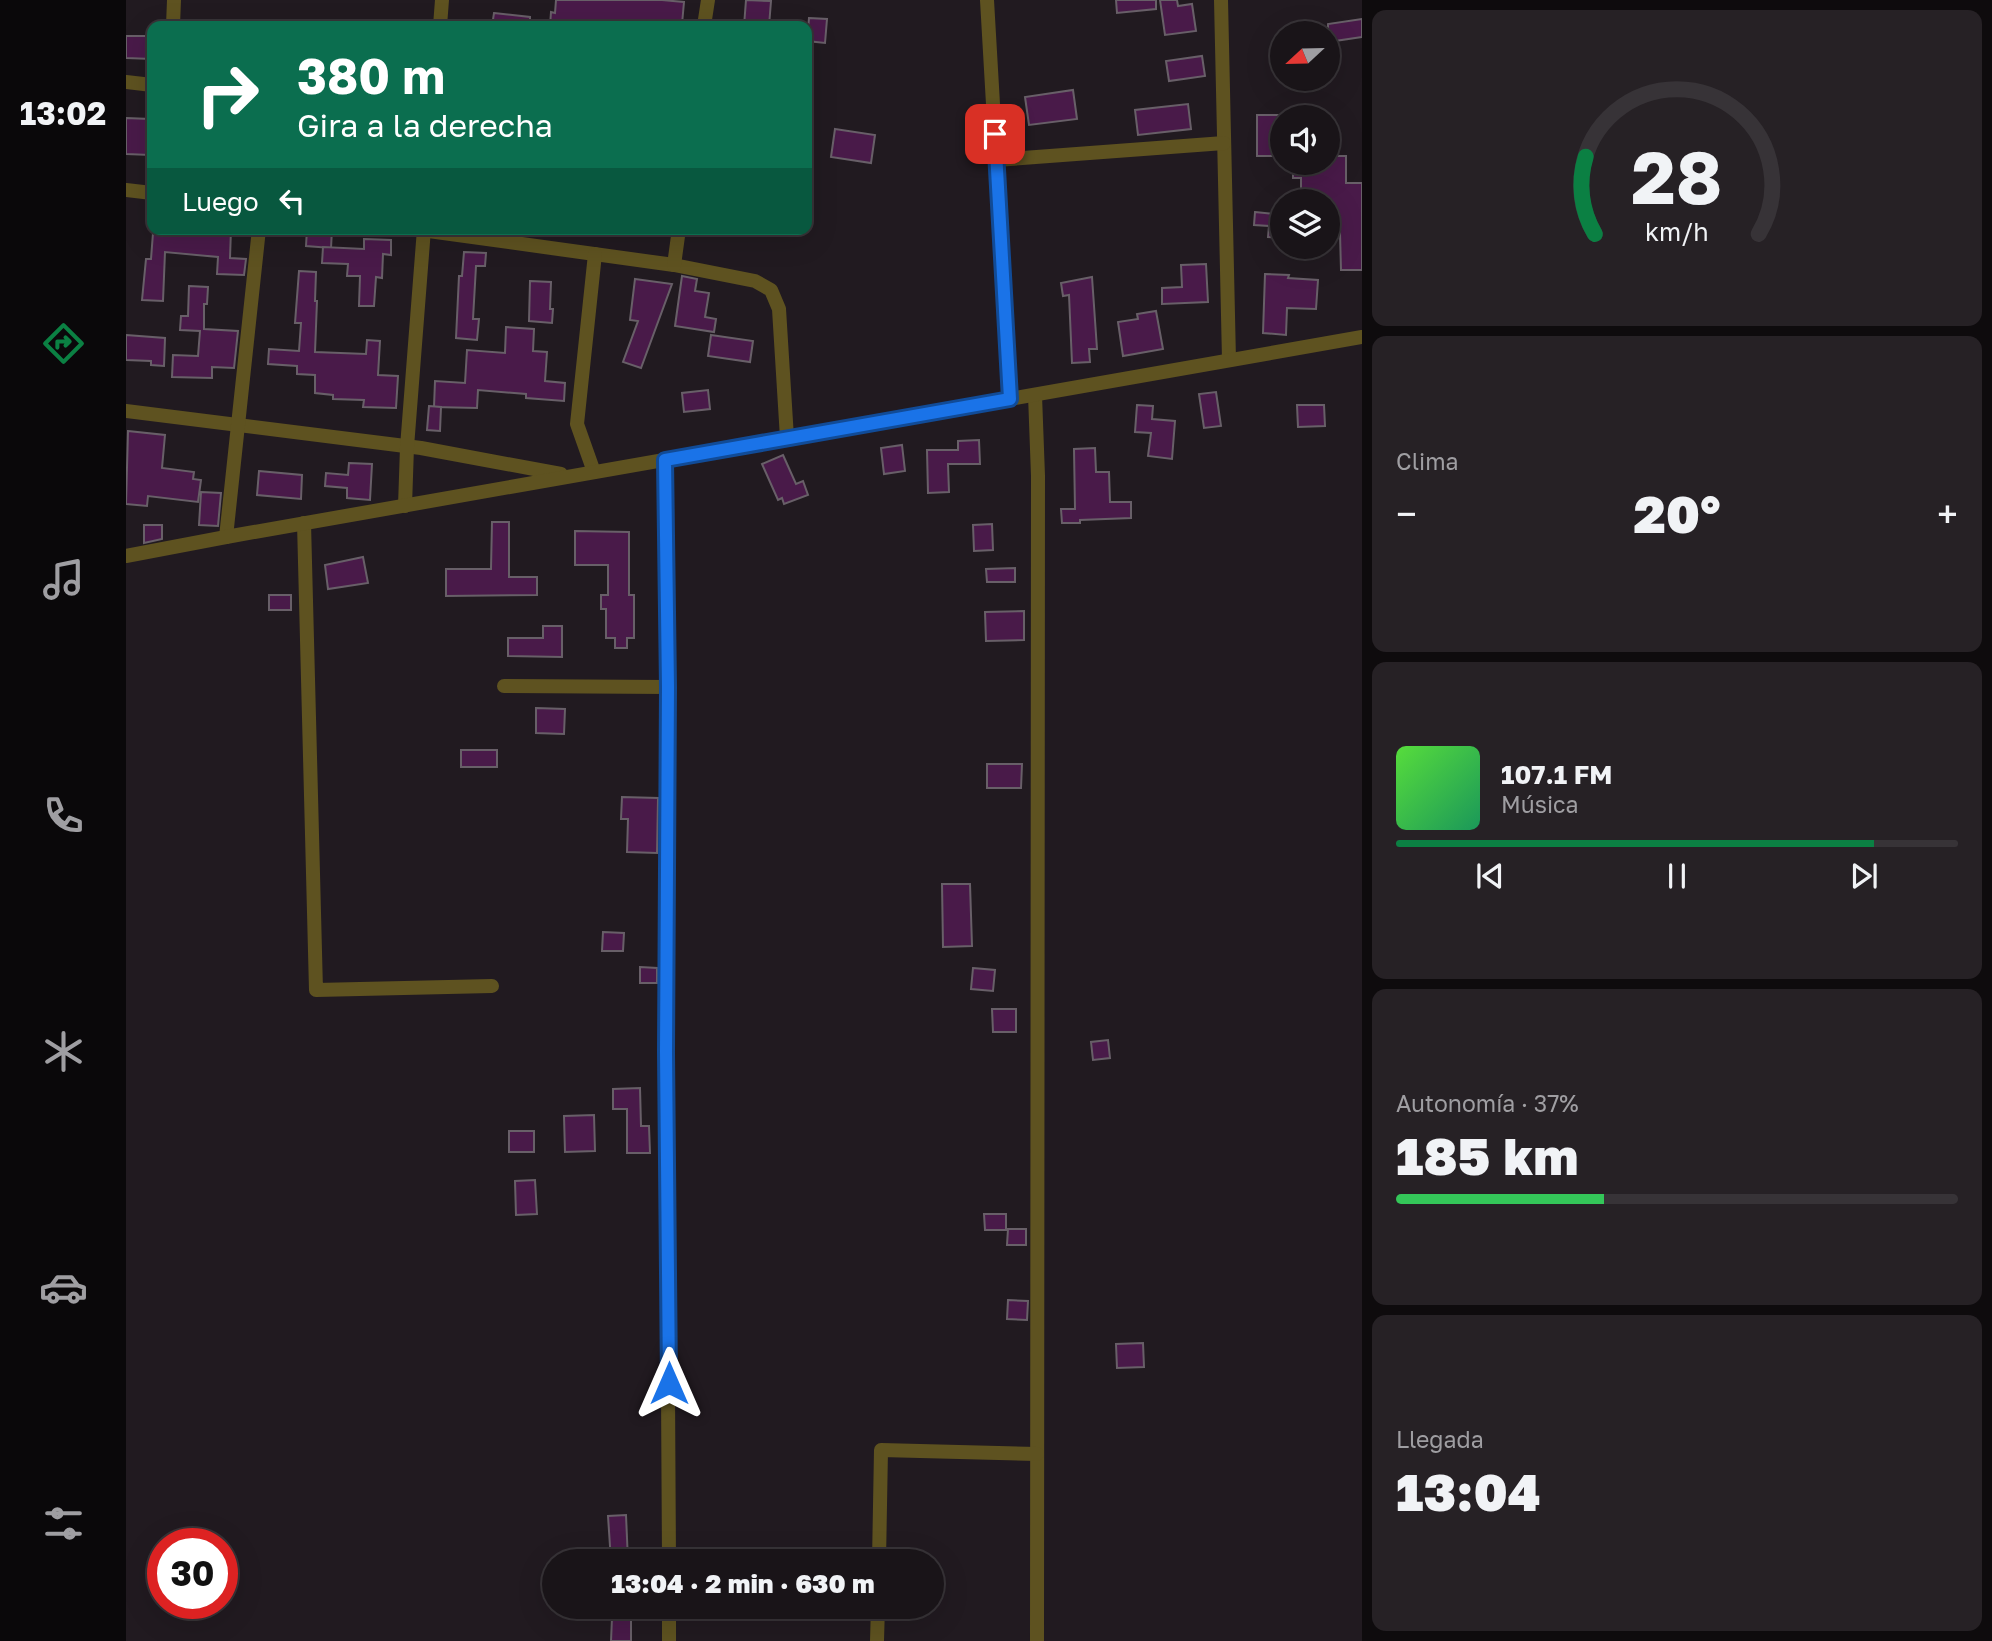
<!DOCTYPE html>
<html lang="es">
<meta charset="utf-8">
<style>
:root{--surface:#191418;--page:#262125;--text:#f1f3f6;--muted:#9f9ea2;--line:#373337;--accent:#0b8043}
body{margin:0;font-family:"Golos Text",sans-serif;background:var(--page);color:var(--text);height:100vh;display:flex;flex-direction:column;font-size:26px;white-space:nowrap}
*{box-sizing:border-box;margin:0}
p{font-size:23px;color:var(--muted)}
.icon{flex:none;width:38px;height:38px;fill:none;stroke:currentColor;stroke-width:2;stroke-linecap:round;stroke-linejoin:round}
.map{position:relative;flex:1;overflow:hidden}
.sheet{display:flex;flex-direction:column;gap:10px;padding:10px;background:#0e0b0d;width:630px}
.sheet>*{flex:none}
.hud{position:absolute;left:21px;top:21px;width:665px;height:214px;border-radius:14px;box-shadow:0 7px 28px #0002,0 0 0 2px var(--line);background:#0b6e4f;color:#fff;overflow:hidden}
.needle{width:46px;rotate:248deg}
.tools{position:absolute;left:1144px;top:21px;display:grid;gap:14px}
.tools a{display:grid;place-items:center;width:70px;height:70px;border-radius:50%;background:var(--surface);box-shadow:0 7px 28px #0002,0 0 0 2px var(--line);font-size:35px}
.speed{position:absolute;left:21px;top:1528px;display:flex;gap:14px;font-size:35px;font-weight:700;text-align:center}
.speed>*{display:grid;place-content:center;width:91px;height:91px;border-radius:50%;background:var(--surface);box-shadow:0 7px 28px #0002,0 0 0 2px var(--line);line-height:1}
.speed .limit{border:10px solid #d22;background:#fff;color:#111}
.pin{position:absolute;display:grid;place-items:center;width:60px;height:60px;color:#fff;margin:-30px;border-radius:14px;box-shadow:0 4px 10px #0006}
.me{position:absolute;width:77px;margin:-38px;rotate:0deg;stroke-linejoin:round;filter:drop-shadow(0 0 5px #0008)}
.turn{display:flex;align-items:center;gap:24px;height:147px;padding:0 35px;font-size:32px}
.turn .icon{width:91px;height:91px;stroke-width:2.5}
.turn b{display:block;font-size:49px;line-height:60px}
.then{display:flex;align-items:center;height:66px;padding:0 35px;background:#0003;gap:14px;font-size:26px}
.big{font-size:52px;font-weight:800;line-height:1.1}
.sheet .card{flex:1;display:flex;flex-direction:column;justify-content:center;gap:10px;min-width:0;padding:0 24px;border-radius:14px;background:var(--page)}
.sheet .dial{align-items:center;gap:0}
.dial svg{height:182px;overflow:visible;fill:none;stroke:var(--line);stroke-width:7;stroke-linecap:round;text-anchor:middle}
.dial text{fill:var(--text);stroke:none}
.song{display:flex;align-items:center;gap:21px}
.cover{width:84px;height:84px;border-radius:10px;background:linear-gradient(135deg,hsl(110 70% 55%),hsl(150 70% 35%))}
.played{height:7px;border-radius:4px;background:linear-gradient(90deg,var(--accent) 85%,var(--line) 85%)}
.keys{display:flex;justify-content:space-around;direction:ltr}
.heat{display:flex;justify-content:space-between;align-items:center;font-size:38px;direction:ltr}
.charge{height:10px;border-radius:5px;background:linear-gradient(90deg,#34c759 37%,var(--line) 0)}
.trip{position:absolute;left:416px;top:1549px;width:402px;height:70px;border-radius:35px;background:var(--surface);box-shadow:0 7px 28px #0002,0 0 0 2px var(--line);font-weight:800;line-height:70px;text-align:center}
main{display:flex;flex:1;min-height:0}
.menu{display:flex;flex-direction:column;width:126px;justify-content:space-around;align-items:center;background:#0a080a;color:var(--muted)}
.menu .icon{width:49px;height:49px}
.menu .selected{color:var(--accent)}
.menu b{font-size:32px;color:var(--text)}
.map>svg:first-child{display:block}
</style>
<main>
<nav class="menu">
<b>13:02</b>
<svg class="icon selected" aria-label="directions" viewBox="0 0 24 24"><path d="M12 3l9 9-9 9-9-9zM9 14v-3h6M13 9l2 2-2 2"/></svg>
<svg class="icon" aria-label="music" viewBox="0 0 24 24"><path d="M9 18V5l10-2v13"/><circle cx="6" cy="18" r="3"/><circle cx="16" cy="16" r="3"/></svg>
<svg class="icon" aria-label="phone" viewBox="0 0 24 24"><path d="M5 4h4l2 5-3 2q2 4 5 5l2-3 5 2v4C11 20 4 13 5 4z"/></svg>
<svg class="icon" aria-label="climate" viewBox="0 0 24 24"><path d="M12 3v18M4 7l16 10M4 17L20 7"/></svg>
<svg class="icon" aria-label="car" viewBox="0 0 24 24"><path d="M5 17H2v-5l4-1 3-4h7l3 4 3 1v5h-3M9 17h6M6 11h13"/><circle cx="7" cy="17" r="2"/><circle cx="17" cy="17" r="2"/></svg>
<svg class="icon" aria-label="filters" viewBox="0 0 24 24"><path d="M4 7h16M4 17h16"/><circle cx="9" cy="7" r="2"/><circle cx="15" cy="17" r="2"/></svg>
</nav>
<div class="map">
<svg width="1236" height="1641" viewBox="0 0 1236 1641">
<rect width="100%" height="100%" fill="#211a20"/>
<g fill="#491a49" stroke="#685f68" stroke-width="2">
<path d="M 430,0 L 536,0 L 558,2 L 556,24 L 505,20 L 505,26 L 424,26 L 425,12 L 429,13 Z"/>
<path d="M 620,0 L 645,1 L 643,26 L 618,26 Z"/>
<path d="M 990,0 L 1030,0 L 1030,9 L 991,13 Z"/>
<path d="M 1034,0 L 1051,0 L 1052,6 L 1066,4 L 1070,31 L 1039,35 Z"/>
<path d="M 368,13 L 404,17 L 404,26 L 366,26 Z"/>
<path d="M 683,18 L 701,19 L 699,43 L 681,41 Z"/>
<path d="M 1236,19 L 1236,37 L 1202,42 L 1202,24 Z"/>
<path d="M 0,36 L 26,36 L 26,59 L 0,58 Z"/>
<path d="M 1076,56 L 1079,76 L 1043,81 L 1040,61 Z"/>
<path d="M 947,90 L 951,119 L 903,125 L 899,97 Z"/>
<path d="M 1062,104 L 1065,129 L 1012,135 L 1009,110 Z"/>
<rect x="1131" y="115" width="26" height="41"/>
<path d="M 0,118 L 24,119 L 24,155 L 0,154 Z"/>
<path d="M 709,129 L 749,135 L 745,163 L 705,157 Z"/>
<path d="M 1202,156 L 1220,156 L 1220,183 L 1236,183 L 1236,270 L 1215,270 L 1214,233 L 1202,233 L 1202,199 L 1175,198 L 1175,178 L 1167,178 L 1167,163 L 1202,163 Z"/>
<path d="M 1129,212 L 1157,215 L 1157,238 L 1142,237 L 1143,226 L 1128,225 Z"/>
<path d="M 65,229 L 105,229 L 104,258 L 120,259 L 118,275 L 91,274 L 92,257 L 39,252 L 37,301 L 16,300 L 20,259 L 25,259 L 27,233 L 64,235 Z"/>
<path d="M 181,229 L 206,229 L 205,248 L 180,246 Z"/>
<path d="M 238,239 L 265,240 L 265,255 L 257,254 L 256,278 L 250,277 L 248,306 L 233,306 L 234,276 L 221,276 L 222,264 L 196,263 L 197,247 L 238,249 Z"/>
<path d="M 338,252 L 360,253 L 359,266 L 350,266 L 347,319 L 353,319 L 351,340 L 330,338 L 333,276 L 336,276 Z"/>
<path d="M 1080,264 L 1082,302 L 1036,304 L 1036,288 L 1056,287 L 1055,265 Z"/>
<path d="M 173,271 L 190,272 L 189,301 L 191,301 L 189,352 L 240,354 L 241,340 L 254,341 L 252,375 L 272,376 L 270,408 L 237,407 L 238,400 L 207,399 L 207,395 L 189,393 L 189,375 L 171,374 L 171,366 L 142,364 L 143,349 L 173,351 L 175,323 L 169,323 Z"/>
<path d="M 1139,274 L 1163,275 L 1162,278 L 1192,280 L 1190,309 L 1161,308 L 1160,335 L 1137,333 Z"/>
<path d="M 556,276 L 571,279 L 569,291 L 583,293 L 579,317 L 590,319 L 588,332 L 549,326 Z"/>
<path d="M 966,277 L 971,349 L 963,349 L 964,362 L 946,363 L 943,295 L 937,296 L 935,283 Z"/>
<path d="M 509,279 L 546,284 L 515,368 L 497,362 L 512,321 L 504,320 Z"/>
<path d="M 404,281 L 425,282 L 424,309 L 427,309 L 426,323 L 403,321 Z"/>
<path d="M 63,286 L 82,287 L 81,304 L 78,304 L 78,329 L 112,331 L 108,368 L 86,367 L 86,378 L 46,377 L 47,355 L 72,356 L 74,331 L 54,330 L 55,316 L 62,316 Z"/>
<path d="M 1030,311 L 1037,349 L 997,356 L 992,322 L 1012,319 L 1011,314 Z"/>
<path d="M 380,327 L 408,329 L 407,351 L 421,352 L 419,381 L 439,383 L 438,401 L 400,398 L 400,394 L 352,390 L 351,408 L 308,407 L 309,381 L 339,383 L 341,350 L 379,353 Z"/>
<path d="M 0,335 L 39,338 L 38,366 L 25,365 L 25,361 L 0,360 Z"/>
<path d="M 585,335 L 627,341 L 624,362 L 582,356 Z"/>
<path d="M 582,390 L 584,409 L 558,412 L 556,393 Z"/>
<path d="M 1090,392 L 1095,426 L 1078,428 L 1073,394 Z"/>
<path d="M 1011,405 L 1027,406 L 1026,419 L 1049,421 L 1046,459 L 1022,456 L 1025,433 L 1009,432 Z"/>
<path d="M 1171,405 L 1198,405 L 1199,426 L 1172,427 Z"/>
<path d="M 303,406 L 315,407 L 314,431 L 301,430 Z"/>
<path d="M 2,431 L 39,435 L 36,468 L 68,472 L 67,479 L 75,480 L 72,502 L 22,496 L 21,506 L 0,504 Z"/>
<path d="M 853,440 L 854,464 L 822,464 L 823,492 L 802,493 L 801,450 L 832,450 L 832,441 Z"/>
<path d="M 776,445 L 779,471 L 758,474 L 755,448 Z"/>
<path d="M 969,448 L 970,472 L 983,472 L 984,502 L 1005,502 L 1005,518 L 954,520 L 954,523 L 936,523 L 935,509 L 949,509 L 948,449 Z"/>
<path d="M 657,455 L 670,484 L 677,481 L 682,495 L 658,504 L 656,498 L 652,500 L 636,464 Z"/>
<path d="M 223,463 L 246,464 L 244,500 L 221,498 L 221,488 L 199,486 L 200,473 L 222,475 Z"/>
<path d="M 133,471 L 176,475 L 175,499 L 131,495 Z"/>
<path d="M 75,492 L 95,493 L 92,526 L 73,525 Z"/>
<path d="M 366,522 L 383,522 L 383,577 L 411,577 L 411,595 L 320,596 L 320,569 L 365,569 Z"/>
<path d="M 866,524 L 867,550 L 848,551 L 847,525 Z"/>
<path d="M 18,525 L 36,525 L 36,539 L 18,543 Z"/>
<path d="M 449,531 L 503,532 L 503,595 L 508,595 L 508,638 L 501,638 L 501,648 L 489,648 L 489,638 L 480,638 L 480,609 L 475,609 L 475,595 L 482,595 L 482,565 L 449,565 Z"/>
<path d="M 237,557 L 242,583 L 202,589 L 199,565 Z"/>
<path d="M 889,568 L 889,582 L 861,582 L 860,569 Z"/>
<rect x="143" y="595" width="22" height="15"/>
<path d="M 898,611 L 898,640 L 860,641 L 859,612 Z"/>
<path d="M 417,626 L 436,626 L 436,657 L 382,656 L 382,638 L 417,638 Z"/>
<path d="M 410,708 L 439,709 L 438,734 L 410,733 Z"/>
<rect x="335" y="750" width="36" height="17"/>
<path d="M 861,764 L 896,764 L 895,788 L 861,788 Z"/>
<path d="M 496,797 L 532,798 L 531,853 L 501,852 L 502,819 L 495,819 Z"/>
<path d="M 816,884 L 844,884 L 846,946 L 817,947 Z"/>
<path d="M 477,932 L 498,933 L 497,951 L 476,951 Z"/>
<path d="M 514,967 L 531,968 L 531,983 L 514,983 Z"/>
<path d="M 847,968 L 869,970 L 867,991 L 845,989 Z"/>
<path d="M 866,1009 L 890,1009 L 890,1032 L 867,1032 Z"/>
<path d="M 982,1040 L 984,1058 L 967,1060 L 965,1042 Z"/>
<path d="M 514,1088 L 515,1126 L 523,1126 L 524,1153 L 501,1153 L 501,1109 L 487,1109 L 487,1089 Z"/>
<path d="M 468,1115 L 469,1151 L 439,1152 L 438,1116 Z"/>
<rect x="383" y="1131" width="25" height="21"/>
<path d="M 409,1180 L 411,1214 L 390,1215 L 389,1181 Z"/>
<path d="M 858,1214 L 880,1214 L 880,1230 L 859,1230 Z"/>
<path d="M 882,1229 L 900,1229 L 900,1245 L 881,1245 Z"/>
<path d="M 882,1300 L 902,1301 L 901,1320 L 881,1319 Z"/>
<path d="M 1017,1343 L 1018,1367 L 991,1368 L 990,1344 Z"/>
<path d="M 500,1515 L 502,1561 L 485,1561 L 482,1516 Z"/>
<path d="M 486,1618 L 505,1619 L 505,1641 L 485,1641 Z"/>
</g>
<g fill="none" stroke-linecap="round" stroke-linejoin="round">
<g stroke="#5e5220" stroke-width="14">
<path d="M 861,0 L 884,399"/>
<path d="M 1095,0 L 1103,360"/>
<path d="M 47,26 L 48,0"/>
<path d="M 314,26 L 316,0"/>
<path d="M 578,26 L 582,0"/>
<path d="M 0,82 L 26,85"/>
<path d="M 870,160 L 1098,143"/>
<path d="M 0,190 L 26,193"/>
<path d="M 288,229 L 548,265 L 629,281 L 645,290 L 653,309 L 661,438"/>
<path d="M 548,265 L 553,229"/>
<path d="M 909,395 L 912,476 L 911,1641"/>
<path d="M 0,411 L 295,448 L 435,474"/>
<path d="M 539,460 L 542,687 L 540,1052 L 543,1561"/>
<path d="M 468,472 L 451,424 L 469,254"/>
<path d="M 279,506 L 281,447 L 298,229"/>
<path d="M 178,523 L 190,990 L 366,986"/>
<path d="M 100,537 L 133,229"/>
<path d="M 0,556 L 100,537 L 1236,337"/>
<path d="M 378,686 L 542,687"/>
<path d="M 753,1561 L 755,1450 L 911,1454"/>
<path d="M 543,1641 L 543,1606"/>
<path d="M 751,1641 L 752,1606"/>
</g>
</g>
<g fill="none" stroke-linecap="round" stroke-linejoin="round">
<g stroke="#114b97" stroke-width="18">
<path id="route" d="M 543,1383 L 540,1052 L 542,687 L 539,460 L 884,399 L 869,134"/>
</g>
<use href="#route" stroke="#1a73e8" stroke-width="12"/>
</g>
</svg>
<div class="tools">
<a><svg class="needle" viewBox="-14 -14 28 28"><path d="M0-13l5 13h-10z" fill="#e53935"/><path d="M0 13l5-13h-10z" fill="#9f9ea2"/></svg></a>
<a><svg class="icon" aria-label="sound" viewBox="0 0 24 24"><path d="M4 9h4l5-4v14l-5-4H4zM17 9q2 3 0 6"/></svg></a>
<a><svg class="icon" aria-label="layers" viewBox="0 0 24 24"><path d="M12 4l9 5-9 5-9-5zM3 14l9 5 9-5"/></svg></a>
</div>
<div class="speed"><div class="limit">30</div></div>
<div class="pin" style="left:869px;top:134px;background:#d93025"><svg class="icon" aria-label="arrive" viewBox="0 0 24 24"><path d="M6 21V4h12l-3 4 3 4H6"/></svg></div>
<svg class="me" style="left:543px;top:1383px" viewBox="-20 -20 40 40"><path d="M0-17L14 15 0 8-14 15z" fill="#1a73e8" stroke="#fff" stroke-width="4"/></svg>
<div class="trip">13:04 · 2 min · 630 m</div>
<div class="hud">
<div class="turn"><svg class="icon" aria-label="right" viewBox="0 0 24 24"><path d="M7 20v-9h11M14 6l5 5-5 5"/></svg><div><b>380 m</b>Gira a la derecha</div></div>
<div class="then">Luego<svg class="icon" aria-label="left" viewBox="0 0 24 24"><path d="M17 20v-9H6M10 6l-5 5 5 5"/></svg></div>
</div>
</div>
<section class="sheet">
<div class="card dial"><svg viewBox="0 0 100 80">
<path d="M14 69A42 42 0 1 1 86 69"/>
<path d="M14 69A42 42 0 0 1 10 35" stroke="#0b8043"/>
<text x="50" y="56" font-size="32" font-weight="700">28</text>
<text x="50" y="72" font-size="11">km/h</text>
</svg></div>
<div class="card"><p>Clima</p>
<div class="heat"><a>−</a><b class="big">20°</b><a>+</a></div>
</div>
<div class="card">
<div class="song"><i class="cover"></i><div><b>107.1 FM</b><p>Música</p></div></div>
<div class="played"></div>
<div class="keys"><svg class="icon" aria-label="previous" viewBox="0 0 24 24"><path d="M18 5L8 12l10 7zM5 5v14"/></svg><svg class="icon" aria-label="pause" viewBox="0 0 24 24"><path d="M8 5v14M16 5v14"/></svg><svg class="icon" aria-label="next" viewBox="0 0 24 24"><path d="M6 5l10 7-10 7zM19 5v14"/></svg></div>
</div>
<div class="card"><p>Autonomía · 37%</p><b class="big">185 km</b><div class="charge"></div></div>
<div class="card"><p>Llegada</p><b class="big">13:04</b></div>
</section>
</main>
